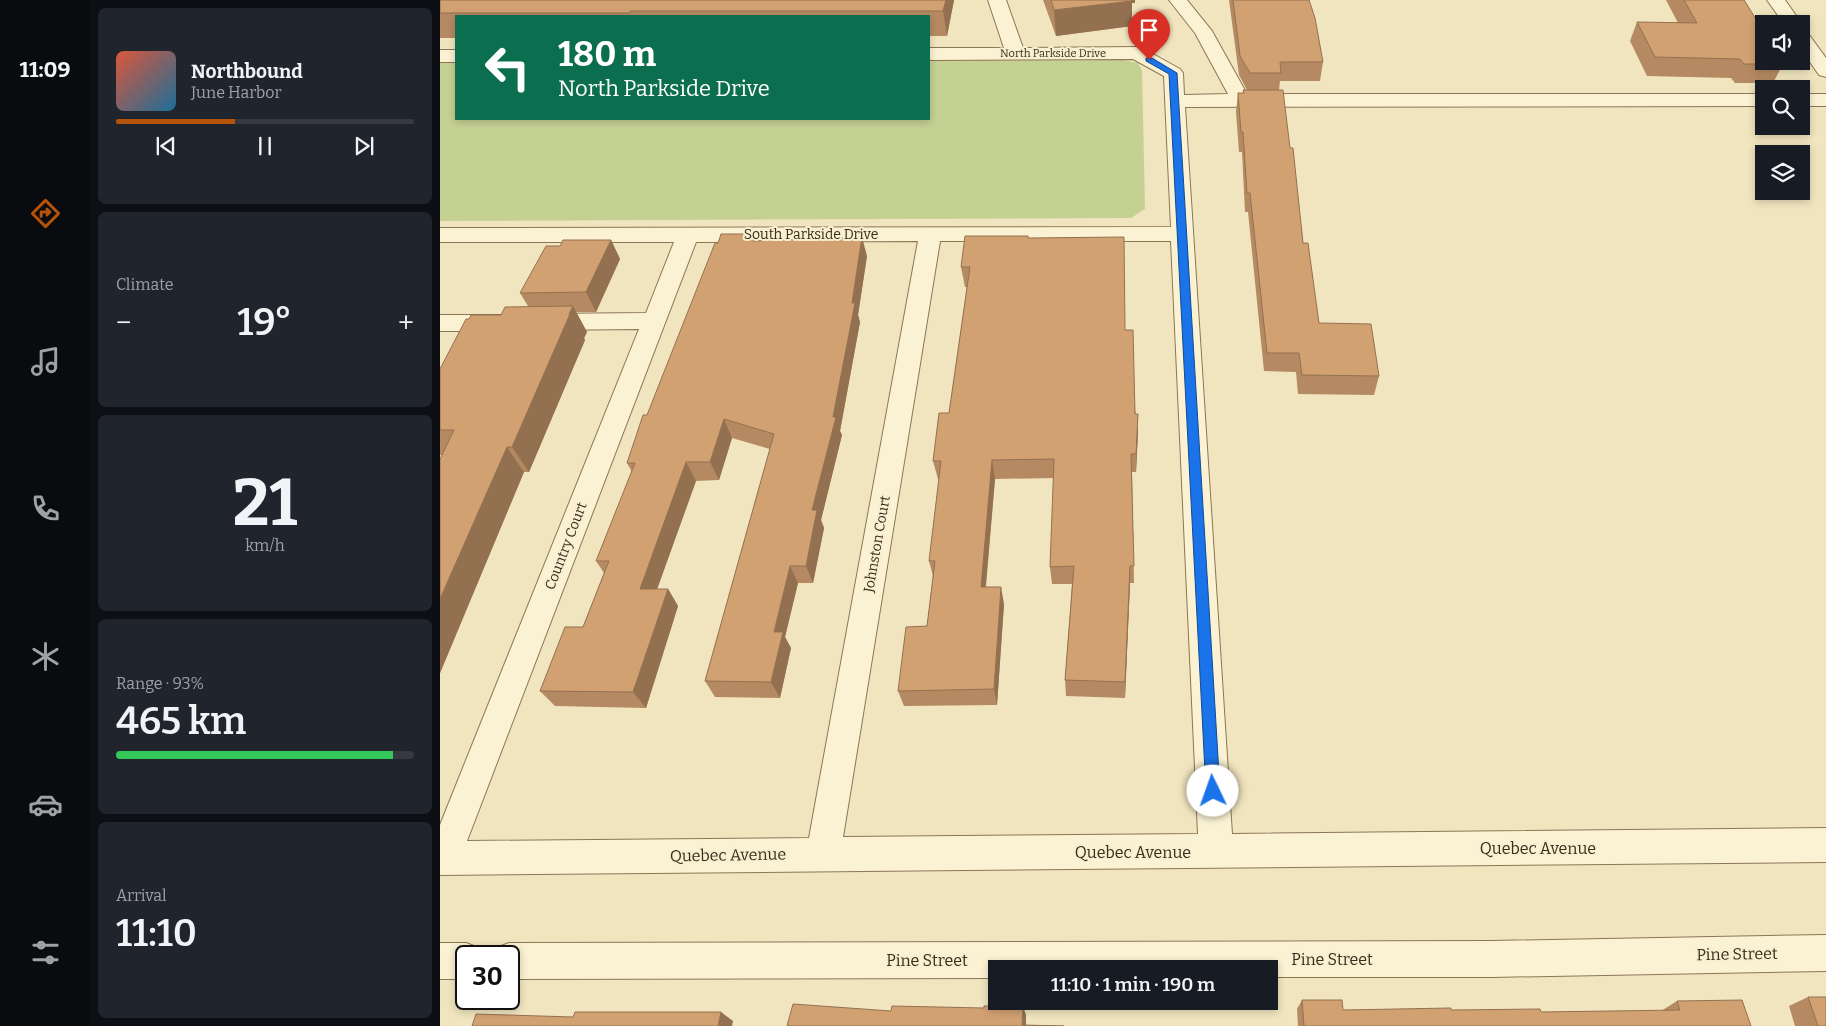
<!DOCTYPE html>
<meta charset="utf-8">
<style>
:root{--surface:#171b24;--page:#20242c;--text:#f1f3f6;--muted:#9ea1a6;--line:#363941;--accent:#b45309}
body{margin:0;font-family:Bitter,serif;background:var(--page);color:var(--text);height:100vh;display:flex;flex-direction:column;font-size:19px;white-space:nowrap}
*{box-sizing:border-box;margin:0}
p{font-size:16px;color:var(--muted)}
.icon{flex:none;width:28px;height:28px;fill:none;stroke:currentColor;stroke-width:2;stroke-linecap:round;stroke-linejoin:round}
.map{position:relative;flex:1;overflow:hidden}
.side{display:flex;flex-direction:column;gap:8px;padding:8px;background:#0d0f14;width:350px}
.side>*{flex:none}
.guide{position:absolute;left:15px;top:15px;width:475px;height:105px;border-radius:0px;box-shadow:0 2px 8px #0003;background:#0b6e4f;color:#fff;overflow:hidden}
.fabs{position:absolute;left:1315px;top:15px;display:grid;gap:10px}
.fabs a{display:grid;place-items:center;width:55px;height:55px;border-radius:0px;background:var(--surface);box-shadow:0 2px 8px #0003;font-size:25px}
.speed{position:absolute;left:15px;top:945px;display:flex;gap:10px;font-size:25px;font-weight:700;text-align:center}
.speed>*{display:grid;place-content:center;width:65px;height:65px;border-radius:50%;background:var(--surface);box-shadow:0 2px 8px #0003;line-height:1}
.speed .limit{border:2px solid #111;border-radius:8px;background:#fff;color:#111}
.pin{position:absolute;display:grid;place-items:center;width:42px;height:42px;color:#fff;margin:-51px -21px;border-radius:50% 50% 50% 0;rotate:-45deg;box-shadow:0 0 5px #0007}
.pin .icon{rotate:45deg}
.me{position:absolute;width:55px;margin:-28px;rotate:357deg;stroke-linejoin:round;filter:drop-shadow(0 0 4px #0008)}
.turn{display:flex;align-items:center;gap:18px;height:105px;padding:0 20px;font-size:22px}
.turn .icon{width:65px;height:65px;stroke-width:2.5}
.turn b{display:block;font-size:35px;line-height:42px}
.big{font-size:38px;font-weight:600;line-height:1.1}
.side .card{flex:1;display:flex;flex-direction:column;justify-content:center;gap:8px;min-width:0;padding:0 18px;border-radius:8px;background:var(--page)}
.side .dial{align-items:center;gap:0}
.dial b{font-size:65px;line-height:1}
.song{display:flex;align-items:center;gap:15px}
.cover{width:60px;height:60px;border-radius:8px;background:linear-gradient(135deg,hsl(10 70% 55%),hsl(200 70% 35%))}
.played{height:5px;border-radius:2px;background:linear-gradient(90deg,var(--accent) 40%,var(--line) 40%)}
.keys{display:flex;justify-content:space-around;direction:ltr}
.heat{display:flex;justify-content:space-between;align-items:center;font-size:28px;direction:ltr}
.charge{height:8px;border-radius:4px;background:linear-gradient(90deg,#34c759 93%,var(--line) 0)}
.trip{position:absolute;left:548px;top:960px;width:290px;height:50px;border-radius:0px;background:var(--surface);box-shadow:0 2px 8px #0003;font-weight:600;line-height:50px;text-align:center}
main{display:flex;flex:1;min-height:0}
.tabs{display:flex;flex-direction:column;width:90px;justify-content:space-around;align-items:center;background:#090b0e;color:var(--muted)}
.tabs .icon{width:35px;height:35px}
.tabs .on{color:var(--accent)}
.tabs b{font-size:22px;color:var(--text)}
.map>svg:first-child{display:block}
</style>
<main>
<nav class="tabs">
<b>11:09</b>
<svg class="icon on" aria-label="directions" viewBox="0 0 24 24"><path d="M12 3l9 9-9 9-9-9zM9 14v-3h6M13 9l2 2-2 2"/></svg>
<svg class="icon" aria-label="music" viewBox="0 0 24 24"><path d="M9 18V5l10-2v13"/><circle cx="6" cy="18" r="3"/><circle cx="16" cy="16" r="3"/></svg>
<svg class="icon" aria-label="phone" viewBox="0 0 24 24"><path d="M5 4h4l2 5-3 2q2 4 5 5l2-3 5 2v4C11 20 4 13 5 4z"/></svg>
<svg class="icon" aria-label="climate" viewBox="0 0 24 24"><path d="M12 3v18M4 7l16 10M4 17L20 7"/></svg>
<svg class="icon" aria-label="car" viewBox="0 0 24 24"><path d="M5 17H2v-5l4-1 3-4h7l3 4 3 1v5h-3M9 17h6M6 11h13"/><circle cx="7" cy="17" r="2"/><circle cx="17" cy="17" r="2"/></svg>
<svg class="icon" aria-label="filters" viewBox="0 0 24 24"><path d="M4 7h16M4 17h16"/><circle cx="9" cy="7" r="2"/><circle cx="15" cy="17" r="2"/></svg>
</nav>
<section class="side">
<div class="card">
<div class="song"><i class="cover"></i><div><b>Northbound</b><p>June Harbor</p></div></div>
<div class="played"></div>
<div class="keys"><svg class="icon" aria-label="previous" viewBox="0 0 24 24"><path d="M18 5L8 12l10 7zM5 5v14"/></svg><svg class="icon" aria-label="pause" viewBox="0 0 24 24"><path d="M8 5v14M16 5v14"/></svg><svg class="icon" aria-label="next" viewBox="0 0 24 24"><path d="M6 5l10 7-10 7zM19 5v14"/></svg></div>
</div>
<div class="card"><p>Climate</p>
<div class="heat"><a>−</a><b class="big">19°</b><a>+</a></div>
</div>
<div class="card dial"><b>21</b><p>km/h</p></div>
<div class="card"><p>Range · 93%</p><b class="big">465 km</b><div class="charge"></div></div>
<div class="card"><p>Arrival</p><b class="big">11:10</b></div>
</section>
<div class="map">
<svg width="1386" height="1026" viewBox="0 0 1386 1026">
<rect width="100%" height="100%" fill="#f1e5bf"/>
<path fill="#c5d093" d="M 489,60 L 683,60 L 698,63 L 702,71 L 705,209 L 691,218 L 0,221 L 0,61 L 16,61 L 16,119 L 489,119 Z"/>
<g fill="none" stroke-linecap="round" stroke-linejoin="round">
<g stroke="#8b7656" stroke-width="2">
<g id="minor">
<path d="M 548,0 L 566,0 L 583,48 L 697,47 L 704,49 L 740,69 L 743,73 L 744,95 L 788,94 L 755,33 L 729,0 L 747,0 L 772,31 L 807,94 L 1324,94 L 1324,106 L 745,107 L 792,834 L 1386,828 L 1386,862 L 0,875 L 0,825 L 199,329 L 104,330 L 96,328 L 92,322 L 96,316 L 104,314 L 206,313 L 234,242 L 0,242 L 0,228 L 731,227 L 724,76 L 693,59 L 489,60 L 489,48 L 564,48 ZM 478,241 L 369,838 L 27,841 L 256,242 ZM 500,241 L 731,241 L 758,834 L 403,837 Z"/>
<path d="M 1327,0 L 1345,0 L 1362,24 L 1361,25 L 1344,24 Z"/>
<path d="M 1361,31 L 1367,32 L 1386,58 L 1386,77 L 1379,75 L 1361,49 Z"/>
<rect x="0" y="50" width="16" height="12"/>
<rect x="1361" y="94" width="25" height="12"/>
<path d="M 0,315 L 61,315 L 69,317 L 73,323 L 69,329 L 61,331 L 0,331 Z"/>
<path d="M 1386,935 L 1386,971 L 1051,977 L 829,977 L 829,969 L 556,969 L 556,978 L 69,979 L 69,956 L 53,956 L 56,948 L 69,943 L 1051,941 Z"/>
<path d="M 0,943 L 26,943 L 39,948 L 42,956 L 26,956 L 26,979 L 0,979 Z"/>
</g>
</g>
<use href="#minor" fill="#fbf2d3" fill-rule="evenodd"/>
</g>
<g fill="#b58a62">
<path d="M 0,0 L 514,0 L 507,36 L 489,36 L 489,16 L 16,16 L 16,38 L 0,38 Z"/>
<path d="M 603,0 L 695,0 L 695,3 L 692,3 L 692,26 L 616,36 Z"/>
<path d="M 789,0 L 869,0 L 883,62 L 880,81 L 840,81 L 839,90 L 863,243 L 879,323 L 939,376 L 934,395 L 858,394 L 856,372 L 824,371 L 808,212 L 805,212 L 802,152 L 799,152 L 796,112 L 798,93 L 803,93 L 803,90 L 807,90 L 799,75 Z"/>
<path d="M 1226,0 L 1304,0 L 1343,64 L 1333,83 L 1295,83 L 1291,78 L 1207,76 L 1190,41 L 1197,22 L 1238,23 Z"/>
<path d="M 314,234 L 317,240 L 427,256 L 418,315 L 420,322 L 400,431 L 402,435 L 381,520 L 384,528 L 373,583 L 358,583 L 345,637 L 351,648 L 340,698 L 275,697 L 265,681 L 330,449 L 292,438 L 279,480 L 256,481 L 217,589 L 228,589 L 238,606 L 206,708 L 115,706 L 100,691 L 143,627 L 164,573 L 156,561 L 192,472 L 187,463 L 207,415 L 278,243 Z"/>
<path d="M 588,238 L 685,330 L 698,432 L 696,472 L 692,472 L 694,583 L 690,583 L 685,698 L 626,696 L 625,680 L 632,584 L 612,584 L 610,567 L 614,478 L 555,479 L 546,587 L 564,604 L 557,705 L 464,706 L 458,691 L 487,626 L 493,576 L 489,561 L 499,479 L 498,479 L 493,461 L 509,413 L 527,287 L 525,287 L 521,267 Z"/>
<path d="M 171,240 L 180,259 L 156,312 L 136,312 L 147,332 L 144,338 L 145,340 L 89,472 L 84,472 L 0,673 L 0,459 L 2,455 L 0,455 L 0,369 L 88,306 L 80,293 L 120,246 Z"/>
<path d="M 1368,997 L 1386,1026 L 1355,1026 L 1349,1006 Z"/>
<path d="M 862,1000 L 903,1010 L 1011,1010 L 1101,1012 L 1221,1011 L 1237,1001 L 1311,1026 L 858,1026 L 857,1009 Z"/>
</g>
<g fill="#937150">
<path d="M 506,0 L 514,0 L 507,36 L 503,11 Z"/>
<path d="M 683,0 L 695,0 L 695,3 L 692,3 L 692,26 L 616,36 L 614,10 Z"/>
<path d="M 314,234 L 321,253 L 313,241 Z"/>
<path d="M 422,237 L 427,256 L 418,315 L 420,322 L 400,431 L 402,435 L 381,520 L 384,528 L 373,583 L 366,566 L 372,510 L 393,417 Z"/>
<path d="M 171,240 L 180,259 L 156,312 L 146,292 Z"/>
<path d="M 133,306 L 147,332 L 144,338 L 145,340 L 89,472 L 72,447 Z"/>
<path d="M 698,414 L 698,432 L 696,472 L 696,454 Z"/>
<path d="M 284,419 L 292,438 L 279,480 L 270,462 Z"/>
<path d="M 67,447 L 84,472 L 0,673 L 0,599 Z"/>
<path d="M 552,460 L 555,479 L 544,604 L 541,587 Z"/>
<path d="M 246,462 L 256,481 L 211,606 L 200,589 Z"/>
<path d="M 350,566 L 358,583 L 345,637 L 351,648 L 340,698 L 331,682 L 334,632 Z"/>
<path d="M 690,566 L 690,583 L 685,698 L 685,682 Z"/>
<path d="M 561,587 L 564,604 L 557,705 L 554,689 Z"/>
<path d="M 228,589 L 238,606 L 206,708 L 193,692 Z"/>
<path d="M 583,1006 L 586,1015 L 586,1026 L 582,1025 Z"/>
<path d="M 281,1012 L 293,1021 L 292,1026 L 278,1026 Z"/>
</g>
<g fill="#d2a172" stroke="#937150">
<path d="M 0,0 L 506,0 L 503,11 L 190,11 L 189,13 L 0,13 Z"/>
<path d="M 611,0 L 692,0 L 692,1 L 614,10 Z"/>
<path d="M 793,0 L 869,0 L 875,18 L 883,62 L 840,62 L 841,73 L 810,73 L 800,56 Z"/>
<path d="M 1244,0 L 1304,0 L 1324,32 L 1324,61 L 1341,61 L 1343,64 L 1304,64 L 1300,59 L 1215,57 L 1197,22 L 1257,23 Z"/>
<path d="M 803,90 L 843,90 L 850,148 L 853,148 L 863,243 L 868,243 L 879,323 L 931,324 L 939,376 L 862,375 L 859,353 L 827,353 L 810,193 L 807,193 L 803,132 L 801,132 L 798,93 L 804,93 Z"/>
<path d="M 281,234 L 314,234 L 313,241 L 422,237 L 412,303 L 415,303 L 393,417 L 396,417 L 372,510 L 377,510 L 366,566 L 350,566 L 334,632 L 343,632 L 331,682 L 265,681 L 334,434 L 284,419 L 270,462 L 246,462 L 200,589 L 228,589 L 193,692 L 100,691 L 125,627 L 143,627 L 169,561 L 156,561 L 195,463 L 187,463 L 203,415 L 207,415 L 275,243 L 278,243 Z"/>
<path d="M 525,236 L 588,236 L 588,238 L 684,237 L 685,330 L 693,330 L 695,414 L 698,414 L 696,454 L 691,454 L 694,566 L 690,566 L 685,682 L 625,680 L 634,566 L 610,567 L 614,459 L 552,460 L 541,587 L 561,587 L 554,689 L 458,691 L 466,627 L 487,626 L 495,561 L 489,561 L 501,461 L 493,461 L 499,413 L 509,413 L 530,267 L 521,267 Z"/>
<path d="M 123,240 L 171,240 L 146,292 L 80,293 L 106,246 L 120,246 Z"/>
<path d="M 133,306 L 129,314 L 130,314 L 72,447 L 67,447 L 0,599 L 0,459 L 14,430 L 0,430 L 0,369 L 26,319 L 29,319 L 31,315 L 61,315 L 65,307 Z"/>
<path d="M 1368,997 L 1386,997 L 1386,1026 L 1378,1026 Z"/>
<path d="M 862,1000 L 902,1000 L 903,1010 L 1011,1008 L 1011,1010 L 1100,1009 L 1101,1012 L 1240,1010 L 1237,1001 L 1302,1000 L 1311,1026 L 864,1026 Z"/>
<path d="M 353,1004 L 451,1011 L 452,1006 L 544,1008 L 544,1006 L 583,1006 L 582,1025 L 624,1026 L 347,1026 Z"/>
<path d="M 135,1012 L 281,1012 L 278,1026 L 32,1026 L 36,1014 L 133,1017 Z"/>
</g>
<path fill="#1a73e8" stroke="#114b97" d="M 706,58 L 712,58 L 737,73 L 780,791 L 778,796 L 773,798 L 768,796 L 766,791 L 729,74 L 706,61 Z"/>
<g text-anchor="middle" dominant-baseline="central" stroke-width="4" stroke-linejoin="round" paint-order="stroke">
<g font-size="11" fill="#3a2c1c" stroke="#f8efd0">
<text x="613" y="53">North Parkside Drive</text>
</g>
<g font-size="14" fill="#3a2c1c" stroke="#f8efd0">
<text x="371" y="234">South Parkside Drive</text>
<text transform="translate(437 544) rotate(-80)">Johnston Court</text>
<text transform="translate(126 546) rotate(-69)">Country Court</text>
</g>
<g font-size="16" fill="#3a2c1c" stroke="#f8efd0">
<text x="1098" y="848">Quebec Avenue</text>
<text x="693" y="852">Quebec Avenue</text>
<text transform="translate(288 855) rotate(-1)">Quebec Avenue</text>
<text transform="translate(1297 954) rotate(-1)">Pine Street</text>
<text x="892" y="959">Pine Street</text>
<text x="487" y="960">Pine Street</text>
</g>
</g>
</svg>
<div class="fabs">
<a><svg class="icon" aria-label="sound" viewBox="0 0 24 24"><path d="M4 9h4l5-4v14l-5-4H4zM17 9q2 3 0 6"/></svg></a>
<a><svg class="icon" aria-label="search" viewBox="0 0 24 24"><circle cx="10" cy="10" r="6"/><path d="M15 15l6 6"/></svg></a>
<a><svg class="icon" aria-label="layers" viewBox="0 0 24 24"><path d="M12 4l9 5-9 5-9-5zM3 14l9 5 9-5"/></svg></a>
</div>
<div class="speed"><div class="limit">30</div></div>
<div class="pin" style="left:709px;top:60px;background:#d93025"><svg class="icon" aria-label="arrive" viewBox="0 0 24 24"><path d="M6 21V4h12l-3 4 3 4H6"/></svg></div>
<svg class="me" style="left:773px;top:791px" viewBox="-20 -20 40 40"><circle r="19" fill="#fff"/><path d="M0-13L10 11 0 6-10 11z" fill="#1a73e8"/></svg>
<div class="trip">11:10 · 1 min · 190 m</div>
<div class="guide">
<div class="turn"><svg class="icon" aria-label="left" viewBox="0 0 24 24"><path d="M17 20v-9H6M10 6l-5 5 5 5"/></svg><div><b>180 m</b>North Parkside Drive</div></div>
</div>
</div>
</main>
